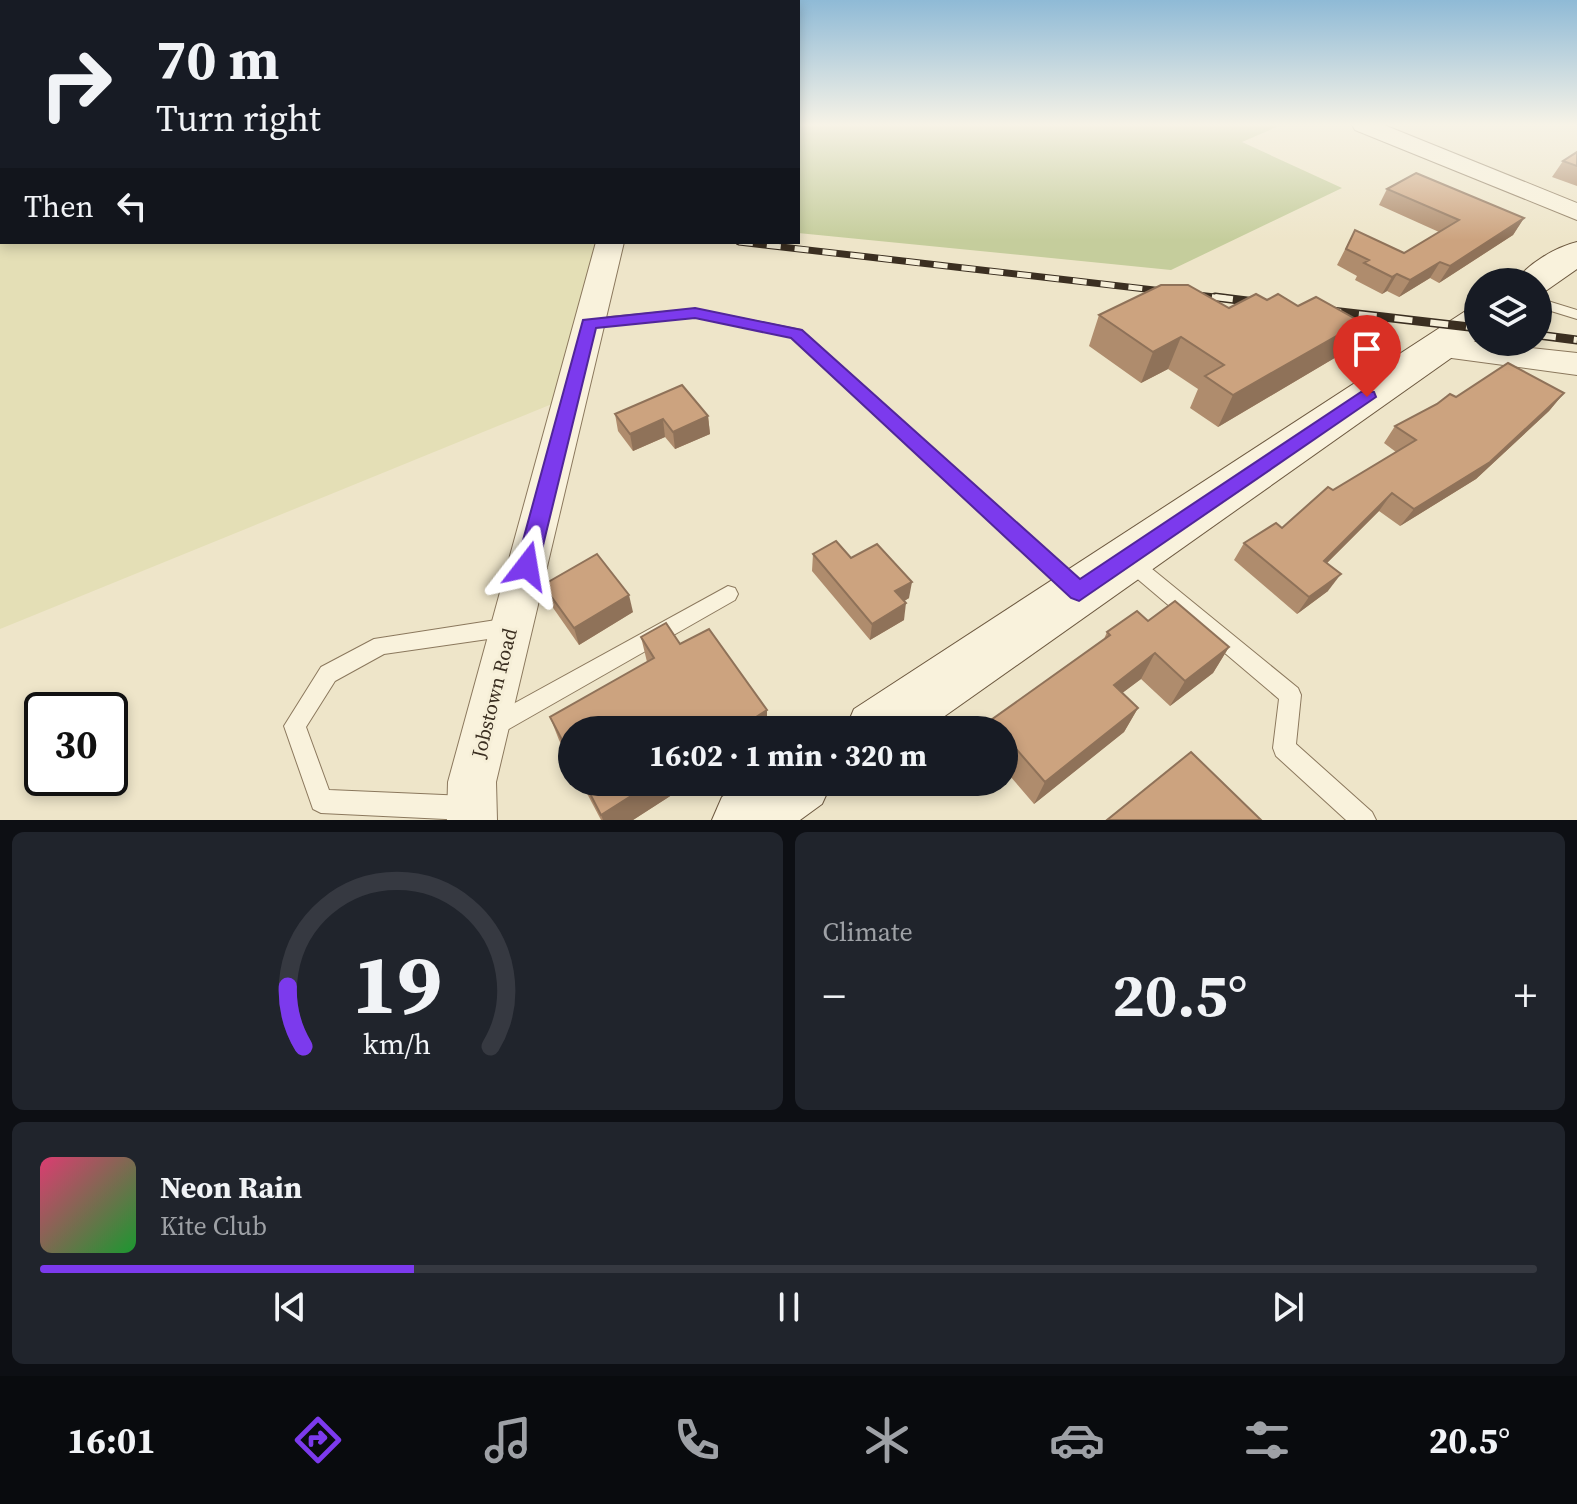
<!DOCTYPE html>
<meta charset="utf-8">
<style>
:root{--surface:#171b24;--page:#20242c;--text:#f1f3f6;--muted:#9ea1a6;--line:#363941;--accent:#7c3aed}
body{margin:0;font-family:"Source Serif 4",serif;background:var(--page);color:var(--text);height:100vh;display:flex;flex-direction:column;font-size:30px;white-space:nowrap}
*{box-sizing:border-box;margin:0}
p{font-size:26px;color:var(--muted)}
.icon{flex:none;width:44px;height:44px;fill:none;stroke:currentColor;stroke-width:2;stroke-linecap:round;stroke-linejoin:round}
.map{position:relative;height:820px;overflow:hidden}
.sheet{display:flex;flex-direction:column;gap:12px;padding:12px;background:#0d0f14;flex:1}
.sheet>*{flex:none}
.banner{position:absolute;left:0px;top:0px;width:800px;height:244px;box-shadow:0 4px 12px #0003;background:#171b24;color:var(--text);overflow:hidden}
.controls{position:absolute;left:1464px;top:268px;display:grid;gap:16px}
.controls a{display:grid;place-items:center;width:88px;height:88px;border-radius:50%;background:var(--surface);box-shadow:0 4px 12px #0003;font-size:40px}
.speed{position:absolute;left:24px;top:692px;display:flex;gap:16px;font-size:40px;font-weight:700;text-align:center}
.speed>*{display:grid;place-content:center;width:104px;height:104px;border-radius:50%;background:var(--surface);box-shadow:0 4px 12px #0003;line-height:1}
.speed .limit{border:4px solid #111;border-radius:12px;background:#fff;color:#111}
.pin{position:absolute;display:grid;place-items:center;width:68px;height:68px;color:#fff;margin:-82px -34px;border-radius:50% 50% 50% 0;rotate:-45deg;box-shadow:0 0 8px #0007}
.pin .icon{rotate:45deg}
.me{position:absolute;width:88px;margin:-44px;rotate:14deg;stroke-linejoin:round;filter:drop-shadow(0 0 6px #0008)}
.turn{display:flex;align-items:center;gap:28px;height:168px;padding:0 24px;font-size:36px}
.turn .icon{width:104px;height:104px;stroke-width:2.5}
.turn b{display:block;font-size:56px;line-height:68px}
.then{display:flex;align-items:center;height:76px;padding:0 24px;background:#0003;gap:16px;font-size:30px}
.big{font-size:60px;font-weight:700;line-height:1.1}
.sheet .card{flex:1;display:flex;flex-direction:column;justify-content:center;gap:12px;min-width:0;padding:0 28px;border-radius:12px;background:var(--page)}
.sheet .dial{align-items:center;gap:0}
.dial svg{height:208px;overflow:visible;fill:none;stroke:var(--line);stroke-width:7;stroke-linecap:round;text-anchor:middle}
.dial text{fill:var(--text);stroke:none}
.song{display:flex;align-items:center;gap:24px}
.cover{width:96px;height:96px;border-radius:12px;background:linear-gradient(135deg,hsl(340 70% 55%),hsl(130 70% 35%))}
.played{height:8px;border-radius:4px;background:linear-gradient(90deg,var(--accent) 25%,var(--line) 25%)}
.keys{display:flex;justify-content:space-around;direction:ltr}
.heat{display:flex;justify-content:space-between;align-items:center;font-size:44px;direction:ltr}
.sheet .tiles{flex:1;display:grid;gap:12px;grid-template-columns:1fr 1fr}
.card:last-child{grid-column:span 2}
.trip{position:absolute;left:558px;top:716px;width:460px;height:80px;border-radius:40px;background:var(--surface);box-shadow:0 4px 12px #0003;font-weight:700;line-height:80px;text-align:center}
.tab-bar{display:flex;height:128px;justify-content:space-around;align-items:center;background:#090b0e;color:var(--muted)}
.tab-bar .icon{width:56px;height:56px}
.tab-bar .selected{color:var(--accent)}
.tab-bar b{font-size:36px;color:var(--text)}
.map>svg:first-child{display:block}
</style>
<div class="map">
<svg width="1577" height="820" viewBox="0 0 1577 820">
<rect width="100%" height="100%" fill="#eee5c9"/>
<path fill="#e4dfb6" d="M 0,221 L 2,242 L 604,242 L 552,404 L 0,629 Z"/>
<path fill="#c5cd9c" d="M 798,125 L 1281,125 L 1242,142 L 1342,188 L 1171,270 L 798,233 Z"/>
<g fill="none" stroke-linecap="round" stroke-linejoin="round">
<g stroke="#8b785d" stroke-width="2">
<g id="lane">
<path d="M 1538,298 L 1577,310 L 1577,319 L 1538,307 Z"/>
<path d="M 695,309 L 801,330 L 1082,582 L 1085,588 L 1082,594 L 1075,596 L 1068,594 L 791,337 L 695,317 L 589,327 L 582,323 L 589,319 Z"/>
<path d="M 1128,552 L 1135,555 L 1298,688 L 1301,695 L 1296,744 L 1372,812 L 1376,820 L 1346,820 L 1276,756 L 1273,748 L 1279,699 L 1121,565 L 1119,560 L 1121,555 Z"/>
<path d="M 728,586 L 735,588 L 738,594 L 735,600 L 500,734 L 492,737 L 484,734 L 481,727 L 484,720 Z"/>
<path d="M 509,618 L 516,621 L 519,627 L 516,633 L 509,636 L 384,654 L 335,681 L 306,727 L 329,790 L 466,796 L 474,800 L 478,808 L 474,816 L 466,820 L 321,813 L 313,809 L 284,726 L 321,667 L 374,639 Z"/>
</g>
</g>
<g stroke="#8b785d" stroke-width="2">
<g id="street">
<path d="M 1352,125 L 1384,125 L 1577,203 L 1577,220 L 1355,130 Z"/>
<path d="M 596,242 L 624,242 L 496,782 L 497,820 L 447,820 L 448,782 Z"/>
<path d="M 1440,338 L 1577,353 L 1577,375 L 1429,355 L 1424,348 L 1429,341 Z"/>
</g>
</g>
<g stroke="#6d5940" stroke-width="2">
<g id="secondary">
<path d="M 1577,242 L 1577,269 L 1547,290 L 1538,292 L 1538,282 L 1515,282 C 1527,264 1556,247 1577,242 Z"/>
<path d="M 1478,309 L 1478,339 L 925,730 L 845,730 L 854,709 L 1464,312 Z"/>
<path d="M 744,782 L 832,782 L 822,804 L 800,820 L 712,820 L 722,797 Z"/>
</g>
</g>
<use href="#lane" fill="#f9f2dc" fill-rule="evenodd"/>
<use href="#street" fill="#f9f2dc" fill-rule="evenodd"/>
<use href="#secondary" fill="#f9f2dc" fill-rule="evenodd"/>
<g stroke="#3b2f21" stroke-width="7">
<path id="rail-far1" d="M 739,242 L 1232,299"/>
</g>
<g stroke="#3b2f21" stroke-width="9">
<g id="rail">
<path d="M 1215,297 L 1263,303"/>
<path d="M 1323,310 L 1478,328"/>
<path d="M 1538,335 L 1577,340"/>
</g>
</g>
<use href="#rail-far1" stroke="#f6efd8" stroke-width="5" stroke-dasharray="14" stroke-linecap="butt"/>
<use href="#rail" stroke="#f6efd8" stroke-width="6" stroke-dasharray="18" stroke-linecap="butt"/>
</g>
<g fill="#af8c6d">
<path d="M 1577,152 L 1577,186 L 1552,177 L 1563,161 Z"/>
<path d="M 1387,189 L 1524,218 L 1513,235 L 1439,283 L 1430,278 L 1399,297 L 1387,291 L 1382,294 L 1355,280 L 1357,276 L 1337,265 L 1355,230 L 1404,253 L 1439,232 L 1379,205 Z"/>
<path d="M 1229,308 L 1343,353 L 1218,427 L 1190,408 L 1198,389 L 1168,369 L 1141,383 L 1089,346 L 1099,315 Z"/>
<path d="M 1564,393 L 1549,411 L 1476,479 L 1400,526 L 1379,511 L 1327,563 L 1328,591 L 1297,614 L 1234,560 L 1244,543 L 1282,528 L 1333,490 L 1396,452 L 1384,443 L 1395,426 L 1456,397 Z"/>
<path d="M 615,414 L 708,416 L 710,434 L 675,449 L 665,437 L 633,451 L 618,431 Z"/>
<path d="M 813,554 L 851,558 L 909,598 L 904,601 L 904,620 L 870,640 L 812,571 Z"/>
<path d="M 543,585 L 633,612 L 579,645 L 549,602 Z"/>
<path d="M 1148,621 L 1229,647 L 1213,673 L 1170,706 L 1141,679 L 1122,693 L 1138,708 L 1124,732 L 1034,804 L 1004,769 L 1004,730 L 987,730 L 991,720 L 1104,639 L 1107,632 Z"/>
<path d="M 641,637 L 680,644 L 767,710 L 767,730 L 572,730 L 572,765 L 559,740 L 550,717 L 647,662 Z"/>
<path d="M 581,782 L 692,782 L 633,820 L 601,820 Z"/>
</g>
<g fill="#8f7259">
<path d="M 1524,218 L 1513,235 L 1439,283 L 1450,266 Z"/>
<path d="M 1440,262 L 1430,278 L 1399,297 L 1410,280 Z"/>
<path d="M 1397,274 L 1387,291 L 1382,294 L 1392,277 Z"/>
<path d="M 1361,322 L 1343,353 L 1218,427 L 1233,395 Z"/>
<path d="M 1181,337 L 1168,369 L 1141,383 L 1153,352 Z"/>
<path d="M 1564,393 L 1549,411 L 1476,479 L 1400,526 L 1414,509 Z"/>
<path d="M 708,416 L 710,434 L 675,449 L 673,432 Z"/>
<path d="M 663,419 L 665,437 L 633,451 L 630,434 Z"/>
<path d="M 1392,493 L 1379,511 L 1312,578 L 1324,561 Z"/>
<path d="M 1341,574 L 1328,591 L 1297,614 L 1309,597 Z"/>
<path d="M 912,582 L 909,598 L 893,608 L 895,591 Z"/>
<path d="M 629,595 L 633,612 L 579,645 L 574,628 Z"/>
<path d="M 906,603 L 904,620 L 870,640 L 872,624 Z"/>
<path d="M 1229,647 L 1213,673 L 1170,706 L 1185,681 Z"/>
<path d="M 1155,653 L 1141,679 L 1101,709 L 1114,685 Z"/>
<path d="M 1138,708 L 1124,732 L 1034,804 L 1045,782 Z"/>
<path d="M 767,710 L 767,730 L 736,730 Z"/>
<path d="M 653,782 L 692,782 L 633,820 L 603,820 L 601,815 Z"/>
</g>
<g fill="#cca37f" stroke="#8f7259" stroke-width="2">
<path d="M 1577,152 L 1577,166 L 1563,161 Z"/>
<path d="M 1416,173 L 1524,218 L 1450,266 L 1440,262 L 1410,280 L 1397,274 L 1392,277 L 1364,263 L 1369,260 L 1346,249 L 1355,230 L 1404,253 L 1459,220 L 1387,189 Z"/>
<path d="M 1161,285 L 1188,285 L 1229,308 L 1256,294 L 1267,300 L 1278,294 L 1298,306 L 1316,297 L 1361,322 L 1233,395 L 1205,376 L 1224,365 L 1181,337 L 1153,352 L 1099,315 Z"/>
<path d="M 1508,363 L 1564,393 L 1490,462 L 1414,509 L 1392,493 L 1324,561 L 1341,574 L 1309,597 L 1244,543 L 1276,523 L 1282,528 L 1328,487 L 1333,490 L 1416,440 L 1395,426 L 1437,404 L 1450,394 L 1456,397 Z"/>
<path d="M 682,385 L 708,416 L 673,432 L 663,419 L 630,434 L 615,414 Z"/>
<path d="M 836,541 L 851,558 L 877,544 L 912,582 L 895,591 L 906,603 L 872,624 L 813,554 Z"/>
<path d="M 597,554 L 629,595 L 574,628 L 543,585 Z"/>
<path d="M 1175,601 L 1229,647 L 1185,681 L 1155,653 L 1114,685 L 1138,708 L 1045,782 L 1004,735 L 1004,730 L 999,730 L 991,720 L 1110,635 L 1107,632 L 1137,611 L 1148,621 Z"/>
<path d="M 666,623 L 680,644 L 709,629 L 767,710 L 736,730 L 572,730 L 572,759 L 550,717 L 654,658 L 641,637 Z"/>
<path d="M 1191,752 L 1261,820 L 1107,820 Z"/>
<path d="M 584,782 L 653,782 L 601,815 Z"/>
</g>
<linearGradient id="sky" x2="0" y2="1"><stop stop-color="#8fbad6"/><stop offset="0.52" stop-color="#f7f3e7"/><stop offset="1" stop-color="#f7f3e7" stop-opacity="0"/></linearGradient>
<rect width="1577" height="240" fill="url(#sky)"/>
<path fill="#7c3aed" stroke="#51269a" stroke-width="2" d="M 695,308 L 802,330 L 1080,579 L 1361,392 L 1374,392 L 1376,397 L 1079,601 L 1071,598 L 791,338 L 695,318 L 596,328 L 538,566 L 535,573 L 527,575 L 519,573 L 516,566 L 583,320 Z"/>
<g text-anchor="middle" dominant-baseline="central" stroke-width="6" stroke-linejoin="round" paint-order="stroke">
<g font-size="20" fill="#3b2f21" stroke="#f6efd8">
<text transform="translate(494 693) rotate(-76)">Jobstown Road</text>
</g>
</g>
</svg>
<div class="controls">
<a><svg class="icon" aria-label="layers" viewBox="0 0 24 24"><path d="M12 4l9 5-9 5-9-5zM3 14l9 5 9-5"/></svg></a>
</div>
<div class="speed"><div class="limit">30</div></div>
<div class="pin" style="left:1367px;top:397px;background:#d93025"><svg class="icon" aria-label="arrive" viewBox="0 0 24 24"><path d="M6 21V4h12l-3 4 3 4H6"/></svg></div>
<svg class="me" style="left:527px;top:566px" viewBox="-20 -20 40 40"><path d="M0-17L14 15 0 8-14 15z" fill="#7c3aed" stroke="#fff" stroke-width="4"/></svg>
<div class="trip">16:02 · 1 min · 320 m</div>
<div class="banner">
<div class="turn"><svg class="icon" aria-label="right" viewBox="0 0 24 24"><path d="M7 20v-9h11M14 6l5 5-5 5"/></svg><div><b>70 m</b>Turn right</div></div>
<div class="then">Then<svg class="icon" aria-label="left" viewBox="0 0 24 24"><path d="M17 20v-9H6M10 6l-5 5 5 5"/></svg></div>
</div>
</div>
<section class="sheet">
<div class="tiles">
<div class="card dial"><svg viewBox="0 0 100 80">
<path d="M14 69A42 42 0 1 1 86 69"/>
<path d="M14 69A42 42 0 0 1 8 46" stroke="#7c3aed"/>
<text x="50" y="56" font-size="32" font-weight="700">19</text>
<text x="50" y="72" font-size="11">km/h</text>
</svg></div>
<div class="card"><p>Climate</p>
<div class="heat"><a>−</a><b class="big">20.5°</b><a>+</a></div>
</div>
<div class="card">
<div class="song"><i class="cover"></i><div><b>Neon Rain</b><p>Kite Club</p></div></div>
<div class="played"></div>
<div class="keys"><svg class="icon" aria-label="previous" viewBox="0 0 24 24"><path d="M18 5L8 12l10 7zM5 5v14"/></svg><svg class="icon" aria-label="pause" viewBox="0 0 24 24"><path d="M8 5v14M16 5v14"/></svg><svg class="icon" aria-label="next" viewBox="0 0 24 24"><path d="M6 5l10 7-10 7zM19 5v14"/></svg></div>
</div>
</div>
</section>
<nav class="tab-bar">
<b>16:01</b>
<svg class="icon selected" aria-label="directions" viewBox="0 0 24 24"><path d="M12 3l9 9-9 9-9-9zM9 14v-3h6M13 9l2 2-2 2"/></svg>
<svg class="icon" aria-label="music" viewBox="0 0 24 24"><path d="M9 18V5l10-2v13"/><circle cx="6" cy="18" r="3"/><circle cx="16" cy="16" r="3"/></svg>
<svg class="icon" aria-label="phone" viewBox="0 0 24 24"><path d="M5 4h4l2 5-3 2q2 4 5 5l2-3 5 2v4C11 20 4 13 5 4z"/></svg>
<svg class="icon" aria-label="climate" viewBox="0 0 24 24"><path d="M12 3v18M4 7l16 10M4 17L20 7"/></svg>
<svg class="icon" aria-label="car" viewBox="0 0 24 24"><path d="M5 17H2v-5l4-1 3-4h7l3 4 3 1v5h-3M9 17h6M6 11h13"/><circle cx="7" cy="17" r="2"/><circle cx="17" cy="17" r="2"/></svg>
<svg class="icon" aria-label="filters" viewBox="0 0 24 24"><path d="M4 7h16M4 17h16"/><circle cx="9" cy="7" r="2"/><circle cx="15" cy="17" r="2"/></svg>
<b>20.5°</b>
</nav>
